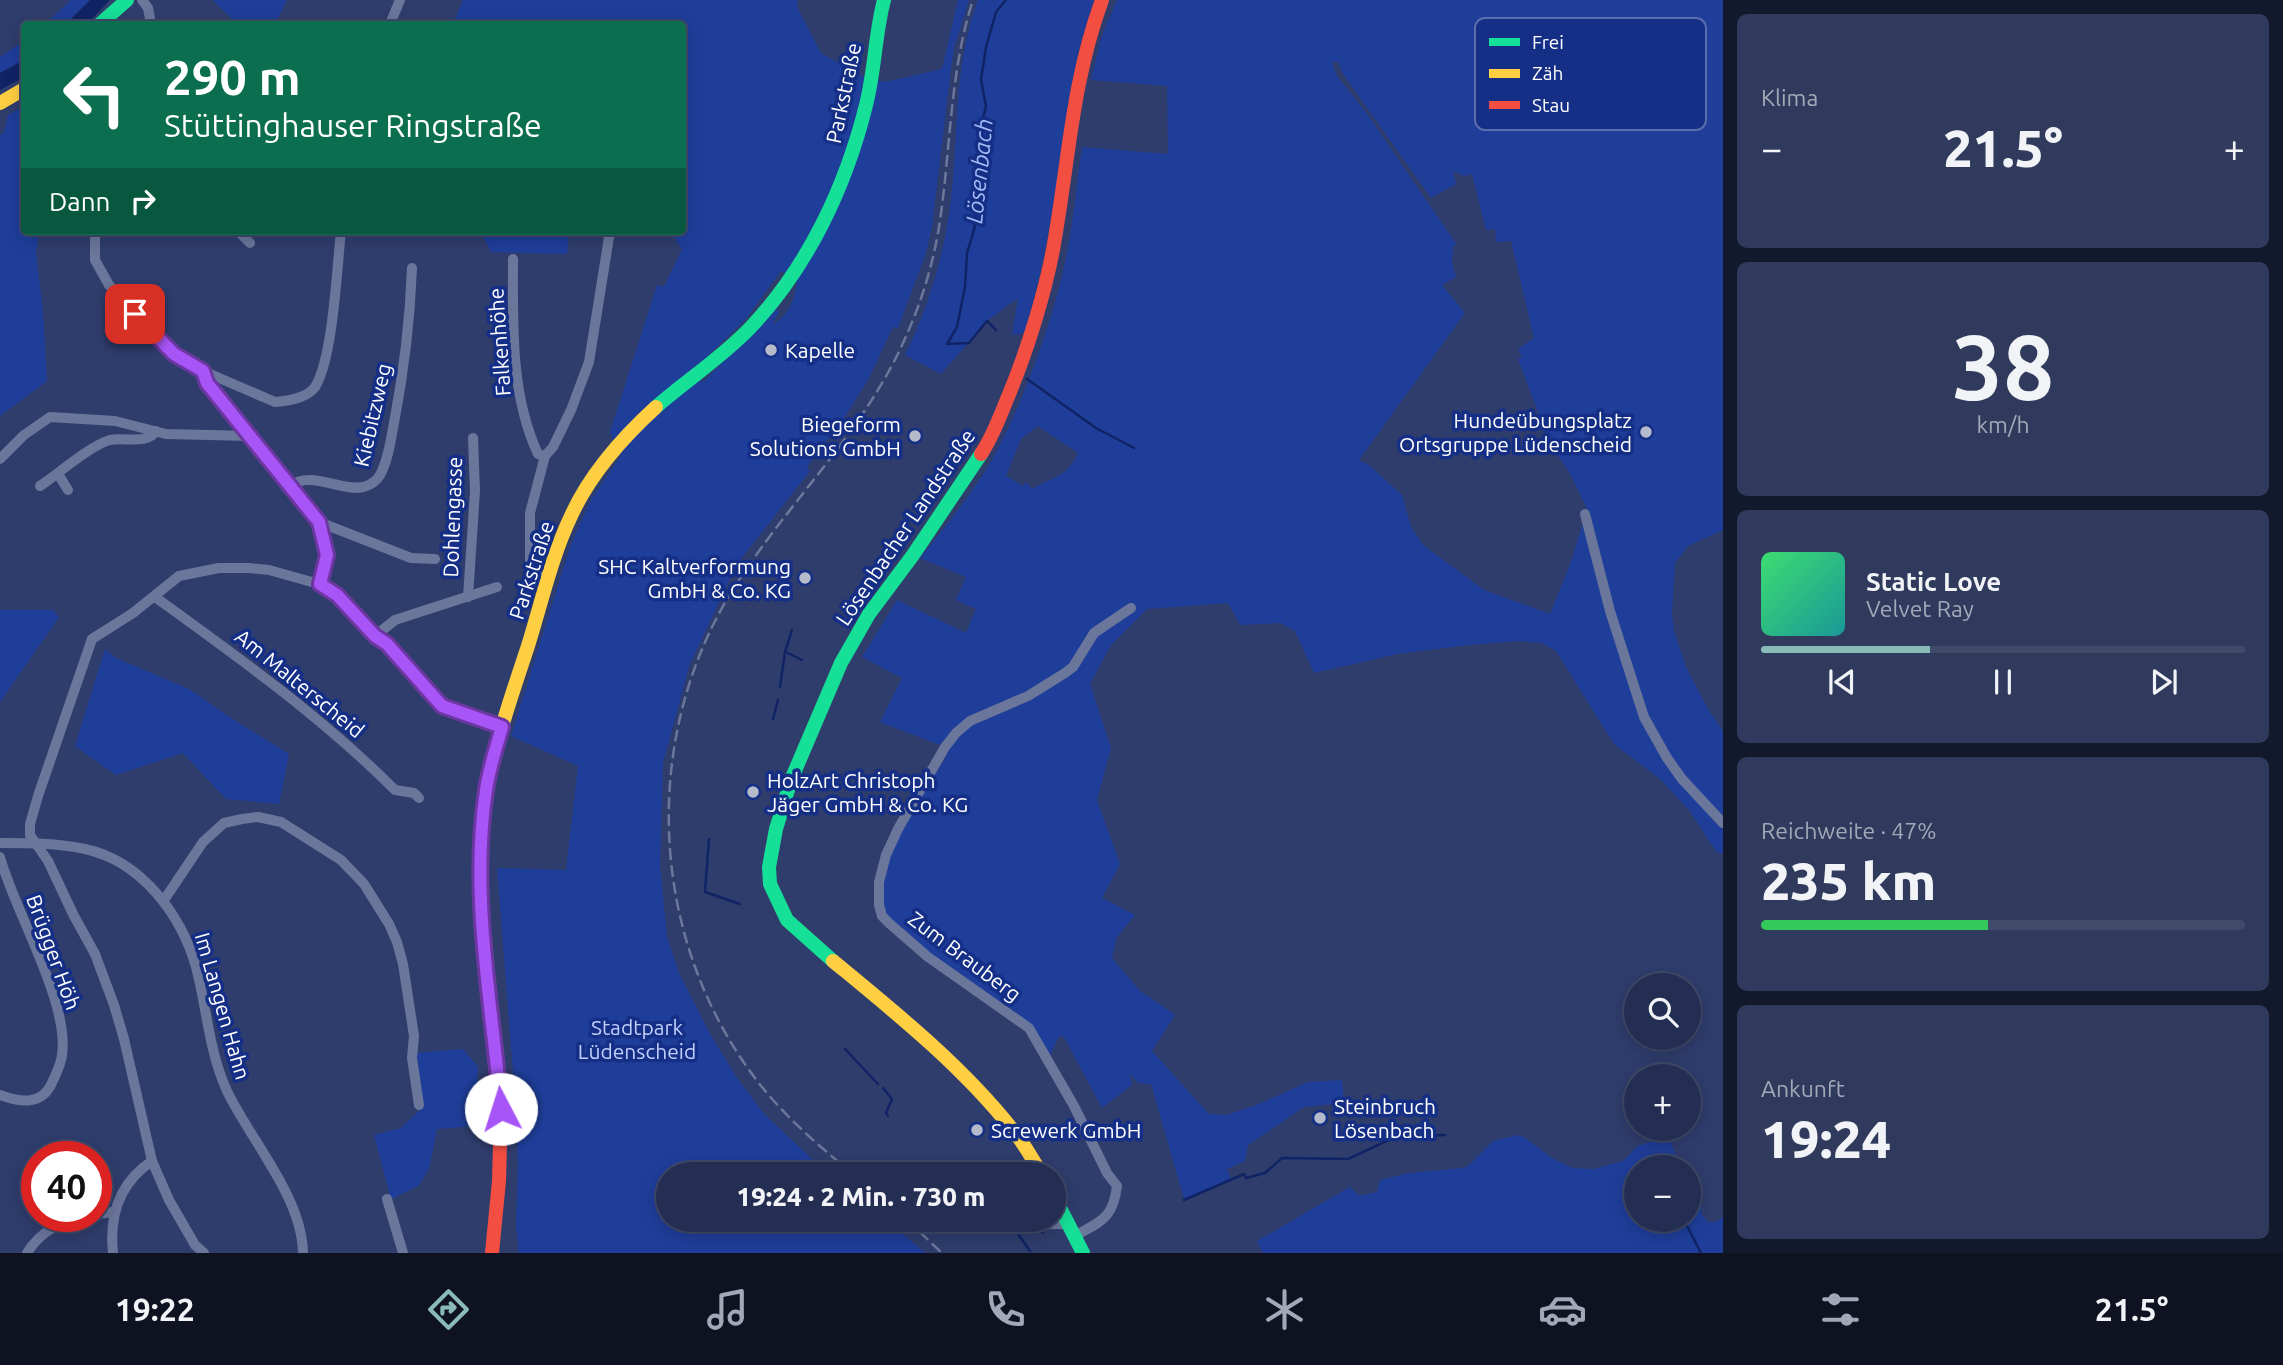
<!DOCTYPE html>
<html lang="de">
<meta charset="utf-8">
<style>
:root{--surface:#232e52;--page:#2f3a5c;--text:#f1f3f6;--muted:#a3a8b8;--line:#404a69;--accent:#8bbbb9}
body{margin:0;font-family:Ubuntu,sans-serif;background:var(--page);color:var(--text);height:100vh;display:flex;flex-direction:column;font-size:26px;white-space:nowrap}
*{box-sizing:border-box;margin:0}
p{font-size:23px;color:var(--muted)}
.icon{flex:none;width:38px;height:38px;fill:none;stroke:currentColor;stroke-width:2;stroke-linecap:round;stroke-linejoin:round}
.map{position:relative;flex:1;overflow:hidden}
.panel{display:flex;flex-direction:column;gap:14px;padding:14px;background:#13192d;width:560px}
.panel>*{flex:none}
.banner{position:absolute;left:21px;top:21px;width:665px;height:214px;border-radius:7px;box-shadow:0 4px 18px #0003,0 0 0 2px var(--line);background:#0b6e4f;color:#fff;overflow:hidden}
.buttons{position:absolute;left:1624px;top:973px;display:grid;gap:14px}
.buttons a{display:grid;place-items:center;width:77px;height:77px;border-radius:50%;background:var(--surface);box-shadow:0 4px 18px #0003,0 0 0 2px var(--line);font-size:35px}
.speed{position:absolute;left:21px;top:1141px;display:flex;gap:14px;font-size:35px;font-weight:700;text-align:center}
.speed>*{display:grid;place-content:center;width:91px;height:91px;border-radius:50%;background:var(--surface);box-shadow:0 4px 18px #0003,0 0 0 2px var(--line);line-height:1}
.speed .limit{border:10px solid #d22;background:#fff;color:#111}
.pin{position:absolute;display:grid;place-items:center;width:60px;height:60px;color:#fff;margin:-30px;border-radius:14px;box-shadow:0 4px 10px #0006}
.me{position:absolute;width:77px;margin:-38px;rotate:355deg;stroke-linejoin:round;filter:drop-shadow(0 0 5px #0008)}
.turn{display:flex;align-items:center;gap:24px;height:147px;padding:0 28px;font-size:32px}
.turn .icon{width:91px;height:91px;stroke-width:2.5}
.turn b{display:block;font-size:49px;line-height:60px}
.then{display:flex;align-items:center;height:66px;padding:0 28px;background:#0003;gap:14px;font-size:26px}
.big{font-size:52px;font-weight:800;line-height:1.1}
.panel .tile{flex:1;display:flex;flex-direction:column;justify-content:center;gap:10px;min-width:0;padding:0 24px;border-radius:10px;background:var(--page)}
.panel .dial{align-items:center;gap:0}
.dial b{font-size:91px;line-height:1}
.song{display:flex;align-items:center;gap:21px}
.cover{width:84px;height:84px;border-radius:10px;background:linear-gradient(135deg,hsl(140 70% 55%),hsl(180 70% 35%))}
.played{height:7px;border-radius:4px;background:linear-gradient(90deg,var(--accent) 35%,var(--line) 35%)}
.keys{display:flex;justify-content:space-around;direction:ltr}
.heat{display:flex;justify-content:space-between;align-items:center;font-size:38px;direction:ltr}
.charge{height:10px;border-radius:5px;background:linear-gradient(90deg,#34c759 47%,var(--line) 0)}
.trip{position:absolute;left:656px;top:1162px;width:410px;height:70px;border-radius:35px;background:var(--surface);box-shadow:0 4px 18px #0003,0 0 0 2px var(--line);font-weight:800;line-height:70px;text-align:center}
.menu{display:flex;height:112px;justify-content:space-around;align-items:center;background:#0e1221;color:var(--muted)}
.menu .icon{width:49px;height:49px}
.menu .active{color:var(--accent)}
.menu b{font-size:32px;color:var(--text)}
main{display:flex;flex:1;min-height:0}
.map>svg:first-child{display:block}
</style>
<main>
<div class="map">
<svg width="1723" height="1253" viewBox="0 0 1723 1253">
<rect width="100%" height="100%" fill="#2f3d6d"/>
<g fill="#1f3e9a" fill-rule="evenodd">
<path d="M 71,0 L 90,0 L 66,24 L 45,24 Z"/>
<path d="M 213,0 L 287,0 L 275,24 L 232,24 L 233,20 Z"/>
<path d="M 463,0 L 797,0 L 798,9 L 821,53 L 862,76 L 885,82 L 942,69 L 958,0 L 969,0 L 954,48 L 951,69 L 932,226 L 926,253 L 898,328 L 893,327 L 868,380 L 844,418 L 807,467 L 810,471 L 737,564 L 690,664 L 663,763 L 660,865 L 667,937 L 679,973 L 709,1032 L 735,1075 L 764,1114 L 828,1174 L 668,1174 L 668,1220 L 887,1220 L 925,1253 L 519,1253 L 516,1225 L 518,1161 L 515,1098 L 497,868 L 566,870 L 578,766 L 511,736 L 571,544 L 592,498 L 620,457 L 610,432 L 657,285 L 664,287 L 682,249 L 670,231 L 682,231 L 682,24 L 453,24 ZM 781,271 L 797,282 C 795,300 788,316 772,325 L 779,312 L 776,309 L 702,383 L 695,368 L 745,320 Z"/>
<path d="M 978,0 L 1094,0 L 1079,49 L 1055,197 L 1042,266 L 1025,333 L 1012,335 L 1018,298 L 987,321 L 941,374 L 905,355 C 932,300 948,241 953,180 C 958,119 956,58 978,0 Z"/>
<path d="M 1117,0 L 1723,0 L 1723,530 L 1688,546 L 1675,563 L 1672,614 L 1674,631 L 1686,667 L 1709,711 L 1723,731 L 1723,854 L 1716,851 L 1689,810 L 1660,779 L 1614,744 L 1556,651 L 1542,643 L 1518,641 L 1469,645 L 1397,654 L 1314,673 L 1295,631 L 1281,623 L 1240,625 L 1228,603 L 1147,609 L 1111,645 L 1090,684 L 1111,748 L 1097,800 L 1120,864 L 1102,898 L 1135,915 L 1117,937 L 1112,958 L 1140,991 L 1175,1015 L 1152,1051 L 1209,1114 L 1226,1115 L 1254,1106 L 1308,1082 L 1342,1080 L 1344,1103 L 1304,1107 L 1248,1145 L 1245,1161 L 1227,1169 L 1231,1179 L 1184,1199 L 1151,1084 L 1138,1083 L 1130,1073 L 1132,1085 L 1102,1108 L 1064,1037 L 1059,1036 L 1049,1058 L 1040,1041 L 950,971 L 884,915 C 883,905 880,893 881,882 C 883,843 924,790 946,757 L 944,754 L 948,748 L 880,722 L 902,678 L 862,657 L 897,600 L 966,633 L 976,609 L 956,600 L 966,577 L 920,558 C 948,523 979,486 1000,445 C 1028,390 1057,308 1068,248 C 1074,215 1077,181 1082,147 L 1168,154 L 1167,86 L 1091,80 L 1102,35 ZM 1332,62 L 1338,62 L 1343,74 L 1431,198 L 1456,184 L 1453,171 L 1464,176 L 1472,174 L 1486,230 L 1495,229 L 1496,242 L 1511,241 L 1534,338 L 1518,349 L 1522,357 L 1518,359 L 1550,444 L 1570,473 L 1587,509 L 1571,562 L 1550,614 L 1484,590 L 1423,545 L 1411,527 L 1402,495 L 1370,466 L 1359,460 L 1465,313 L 1442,285 L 1456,277 L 1452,263 L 1453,246 L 1457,245 L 1365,111 L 1337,76 ZM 1038,426 L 1078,453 C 1067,478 1052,477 1032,489 L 1026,482 L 1023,486 L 1006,476 L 1021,439 Z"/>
<path d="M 24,41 L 24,60 L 0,73 L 0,57 Z"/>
<path d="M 24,106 L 24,231 L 39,231 L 36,254 L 43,311 L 47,381 L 0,416 L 0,135 L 4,133 L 8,115 Z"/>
<path d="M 480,231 L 569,231 L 567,254 L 491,252 Z"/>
<path d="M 0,610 L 53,610 L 59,617 L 0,702 Z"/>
<path d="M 105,649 L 116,658 L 189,689 L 231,718 L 289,754 L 279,804 L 226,799 L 183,753 L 116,775 L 75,746 Z"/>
<path d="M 463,1049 L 478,1067 L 477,1126 L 437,1129 L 429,1169 L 418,1186 L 391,1199 L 374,1135 L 401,1128 L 420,1110 L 416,1053 Z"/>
<path d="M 1517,1135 L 1524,1137 L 1552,1158 L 1572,1168 L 1594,1169 L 1623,1161 L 1638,1146 L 1665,1137 L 1672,1144 L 1679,1167 L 1636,1167 L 1636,1220 L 1689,1220 L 1689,1183 L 1701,1200 L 1702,1215 L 1708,1222 L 1716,1222 L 1723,1217 L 1723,1253 L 1263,1253 L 1257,1241 L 1350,1187 L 1359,1196 L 1377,1192 L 1380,1180 L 1409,1173 L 1463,1168 L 1468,1166 L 1493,1141 Z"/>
</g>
<g fill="#102465">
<path d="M 90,0 L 110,0 L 87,24 L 66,24 Z"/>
<path d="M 24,60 L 24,77 L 0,90 L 0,73 Z"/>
</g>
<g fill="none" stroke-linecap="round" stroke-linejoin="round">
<g stroke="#102465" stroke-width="2.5">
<path d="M 996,330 L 987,321 L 969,343 L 947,344 L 957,327 L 965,287 L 967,253 L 974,230 L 979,198 L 979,135 L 986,106 L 981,80 L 986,47 L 996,12 L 1006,0"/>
<path d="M 1027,379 L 1096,428 L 1134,448"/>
<path d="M 786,652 L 802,660"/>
<path d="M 780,687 L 785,652 L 792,630"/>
<path d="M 773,719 L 778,700"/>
<path d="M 709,839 L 705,892 L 740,904"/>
<path d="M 845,1049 L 878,1084"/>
<path d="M 883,1088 L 892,1099 L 886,1113 L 888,1116"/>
<path d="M 1184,1200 L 1244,1174 L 1246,1178 L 1265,1173 L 1282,1158 L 1348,1159 L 1395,1137 L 1445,1135"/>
<path d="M 1684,1220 L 1701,1253"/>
<path d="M 1016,1231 L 1043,1232"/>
<path d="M 1016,1231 L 1030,1251"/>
</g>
<g stroke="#6b769b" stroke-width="10">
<path d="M 142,0 L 148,8 L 151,24"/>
<path d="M 390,24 L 400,0"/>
<path d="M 95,231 L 95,260 L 109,285 L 174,354 L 203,371 L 207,383 L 319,522 L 327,555 L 319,584"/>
<path d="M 238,231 L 250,243"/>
<path d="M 513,259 C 513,323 510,394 538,454 L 545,456"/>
<path d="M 203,371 L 275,402 C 288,401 307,398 315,387 C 333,359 337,267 341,231"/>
<path d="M 0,459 L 24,435 L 50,417 L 115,421 L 166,434 L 251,436"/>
<path d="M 58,474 L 68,490"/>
<path d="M 40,486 C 58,474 91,445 110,440 C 124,437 147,445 156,431"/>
<path d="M 290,487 C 309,469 341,492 363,487 C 371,485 376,482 380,475 C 388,461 391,439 394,423 C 404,371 410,320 412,268"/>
<path d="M 1585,514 L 1610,611 L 1644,717 L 1667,758 L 1682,779 L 1723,823"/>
<path d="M 319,522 L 411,558 L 435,559"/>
<path d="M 547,581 L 536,572 L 530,560 L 530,513 L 545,456 L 553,447 L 571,410 L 589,362 L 610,231"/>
<path d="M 155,597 C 238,657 322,717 395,790 L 414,793 L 419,798"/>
<path d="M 468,597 L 475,491 L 473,438"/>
<path d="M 375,636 L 395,620 L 497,587"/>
<path d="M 0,843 C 28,843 57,843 85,849 C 141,861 181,914 196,967 C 207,1009 209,1052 227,1091 C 251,1141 302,1197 303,1253"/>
<path d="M 0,857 C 14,910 70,1003 62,1055 C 61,1065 55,1076 51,1085 C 40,1106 19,1102 0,1095"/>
<path d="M 164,900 L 203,842 L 224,823 L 242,819 L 258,817 L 281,822 L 341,860 L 364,884 L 389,924 L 397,942 L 403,964 L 414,1036 L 412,1058 L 419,1105"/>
<path d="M 387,1199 L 403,1253"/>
<path d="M 96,1214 L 113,1212"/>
<path d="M 964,1220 L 981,1225 L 1069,1224"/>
<path d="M 1075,1236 C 1101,1221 1113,1219 1117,1186 L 1107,1173 L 1074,1106 L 1029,1028 L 928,957 L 890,924 L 882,916 L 879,905 L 879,882 L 886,855 L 898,829 L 945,747 L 956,733 L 970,721 L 1028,696 L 1065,673 L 1073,667 L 1094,633 L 1131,608"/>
<path d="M 27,1253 C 41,1230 60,1223 85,1216"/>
<path d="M 113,1253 C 109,1215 119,1183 152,1161"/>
<path d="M 204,1253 L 195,1245 L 169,1200 L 152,1161 L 124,1039 L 114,1005 L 95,954 L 74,916 L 48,861 L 30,835 L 30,824 L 38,796 L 92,639 L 133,613 L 179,576 L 219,568 L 249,568 L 269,570 L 319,584 L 337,595 L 375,636 L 387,644 L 442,706 L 502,727"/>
</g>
<g stroke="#16e098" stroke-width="14">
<path d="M 100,24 L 127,0"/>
<path d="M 656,407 C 687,380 721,358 750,328 C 808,267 846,186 866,105 C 875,70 875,34 884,0"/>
<path d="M 833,961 L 787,920 L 770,884 L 769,867 L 776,829 L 791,780 L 841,663 L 869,614 L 913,555 L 981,454"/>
<path d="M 1054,1196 L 1083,1253"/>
</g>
<g stroke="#ffcf43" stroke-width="14">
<path d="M 0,103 L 24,89"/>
<path d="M 482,815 C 490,758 509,703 527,649 C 541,605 551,558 571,516 C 590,474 622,438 656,407"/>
<path d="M 833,961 C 896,1013 961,1065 1012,1129 C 1024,1143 1032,1159 1042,1174"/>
</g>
<g stroke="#f24e42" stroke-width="14">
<path d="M 981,454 C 994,435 1001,413 1010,392 C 1028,348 1046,290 1054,244 C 1069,159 1072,82 1102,0"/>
<path d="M 482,815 L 480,862 L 482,934 L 501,1108 L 499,1181 L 492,1253"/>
</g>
<g stroke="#6c779a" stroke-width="2.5" stroke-dasharray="12 5" stroke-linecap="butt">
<path d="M 853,1174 C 814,1142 776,1109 747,1067 C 647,925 642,729 737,583 C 792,498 867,428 907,334 C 922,300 933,264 939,227 C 951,151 949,74 973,0"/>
<path d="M 907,1220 L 942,1253"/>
</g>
</g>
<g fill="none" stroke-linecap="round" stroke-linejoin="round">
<g stroke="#6d37a1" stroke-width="18">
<path id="route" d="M 135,314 L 174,354 L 203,371 L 207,383 L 319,522 L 327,555 L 320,584 L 337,595 L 375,636 L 387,644 L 442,706 L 502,727 C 496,748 489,769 486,790 C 470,896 492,1003 501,1109"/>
</g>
<use href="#route" stroke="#a855f7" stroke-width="12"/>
</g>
<g fill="#b6bbcc" stroke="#152f87" stroke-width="2.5">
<circle cx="771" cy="350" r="7"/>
<circle cx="1646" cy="432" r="7"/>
<circle cx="915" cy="436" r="7"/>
<circle cx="805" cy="578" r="7"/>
<circle cx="753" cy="792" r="7"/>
<circle cx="1320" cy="1118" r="7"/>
<circle cx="977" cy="1130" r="7"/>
</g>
<g text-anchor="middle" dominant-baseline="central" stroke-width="7" stroke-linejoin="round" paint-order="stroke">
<g font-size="21" fill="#fff" stroke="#152f87">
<text transform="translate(843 93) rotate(-78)">Parkstraße</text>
<text transform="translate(499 342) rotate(-94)">Falkenhöhe</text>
<text transform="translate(372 415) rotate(-77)">Kiebitzweg</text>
<text transform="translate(452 517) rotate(-88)">Dohlengasse</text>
<text transform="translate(905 527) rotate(-56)">Lösenbacher Landstraße</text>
<text transform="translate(531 570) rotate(-72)">Parkstraße</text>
<text transform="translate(300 683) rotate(39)">Am Malterscheid</text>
<text transform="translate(54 952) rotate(70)">Brügger Höh</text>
<text transform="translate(965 956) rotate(37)">Zum Brauberg</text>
<text transform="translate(223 1006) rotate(74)">Im Langen Hahn</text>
</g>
<g font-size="21" fill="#fff" stroke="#152f87" text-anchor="start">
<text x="785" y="350">Kapelle</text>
<text x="1632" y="420" text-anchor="end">Hundeübungsplatz<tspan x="1632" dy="24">Ortsgruppe Lüdenscheid</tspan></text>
<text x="901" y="424" text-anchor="end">Biegeform<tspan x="901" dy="24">Solutions GmbH</tspan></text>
<text x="791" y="566" text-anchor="end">SHC Kaltverformung<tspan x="791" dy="24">GmbH &amp; Co. KG</tspan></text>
<text x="767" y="780">HolzArt Christoph<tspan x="767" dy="24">Jäger GmbH &amp; Co. KG</tspan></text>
<text x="1334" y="1106">Steinbruch<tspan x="1334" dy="24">Lösenbach</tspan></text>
<text x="991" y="1130">Screwerk GmbH</text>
</g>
<g font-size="21" fill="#c0cffb" stroke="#152f87">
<text x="637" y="1027">Stadtpark<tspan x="637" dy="24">Lüdenscheid</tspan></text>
</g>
<g font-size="23" font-style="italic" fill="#a6baf6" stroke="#152f87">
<text transform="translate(979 171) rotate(-84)">Lösenbach</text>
</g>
</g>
<rect x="1475" y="18" width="231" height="112" rx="10" fill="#152f87" stroke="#5b6dab" stroke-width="2"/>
<rect x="1489" y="38" width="31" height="8" fill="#16e098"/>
<rect x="1489" y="69" width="31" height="9" fill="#ffcf43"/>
<rect x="1489" y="101" width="31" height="8" fill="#f24e42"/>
<g font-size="19" fill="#fff">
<text x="1532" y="49">Frei</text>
<text x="1532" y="80">Zäh</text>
<text x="1532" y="112">Stau</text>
</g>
</svg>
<div class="buttons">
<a><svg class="icon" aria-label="search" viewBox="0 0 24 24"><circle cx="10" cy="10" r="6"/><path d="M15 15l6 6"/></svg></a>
<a>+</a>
<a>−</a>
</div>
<div class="speed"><div class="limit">40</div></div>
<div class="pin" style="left:135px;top:314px;background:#d93025"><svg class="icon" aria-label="arrive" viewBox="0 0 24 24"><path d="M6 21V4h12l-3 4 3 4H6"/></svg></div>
<svg class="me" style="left:501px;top:1109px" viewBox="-20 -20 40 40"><circle r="19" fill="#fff"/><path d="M0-13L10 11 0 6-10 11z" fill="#a855f7"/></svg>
<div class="trip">19:24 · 2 Min. · 730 m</div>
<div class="banner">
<div class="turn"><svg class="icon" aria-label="left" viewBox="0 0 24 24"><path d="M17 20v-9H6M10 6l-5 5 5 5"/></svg><div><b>290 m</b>Stüttinghauser Ringstraße</div></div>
<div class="then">Dann<svg class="icon" aria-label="right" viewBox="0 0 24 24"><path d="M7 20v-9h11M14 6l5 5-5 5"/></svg></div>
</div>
</div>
<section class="panel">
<div class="tile"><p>Klima</p>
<div class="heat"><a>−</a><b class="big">21.5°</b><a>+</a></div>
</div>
<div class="tile dial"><b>38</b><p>km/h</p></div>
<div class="tile">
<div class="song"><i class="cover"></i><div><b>Static Love</b><p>Velvet Ray</p></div></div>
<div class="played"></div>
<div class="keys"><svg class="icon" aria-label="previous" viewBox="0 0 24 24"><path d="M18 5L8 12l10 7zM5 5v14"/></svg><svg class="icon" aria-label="pause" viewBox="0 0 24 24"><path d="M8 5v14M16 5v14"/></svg><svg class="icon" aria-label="next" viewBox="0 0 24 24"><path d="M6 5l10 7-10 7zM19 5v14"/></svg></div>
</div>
<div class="tile"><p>Reichweite · 47%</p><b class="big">235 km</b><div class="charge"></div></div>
<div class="tile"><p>Ankunft</p><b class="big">19:24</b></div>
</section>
</main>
<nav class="menu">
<b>19:22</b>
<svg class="icon active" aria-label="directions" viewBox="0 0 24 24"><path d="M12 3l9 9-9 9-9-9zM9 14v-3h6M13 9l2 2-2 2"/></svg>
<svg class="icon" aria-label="music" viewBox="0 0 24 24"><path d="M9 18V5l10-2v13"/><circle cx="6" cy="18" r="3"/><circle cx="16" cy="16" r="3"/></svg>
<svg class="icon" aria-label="phone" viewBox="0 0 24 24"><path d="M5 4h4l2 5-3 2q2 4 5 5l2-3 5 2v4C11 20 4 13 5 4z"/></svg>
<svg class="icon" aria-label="climate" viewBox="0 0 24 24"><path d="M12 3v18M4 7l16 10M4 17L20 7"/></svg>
<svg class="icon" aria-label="car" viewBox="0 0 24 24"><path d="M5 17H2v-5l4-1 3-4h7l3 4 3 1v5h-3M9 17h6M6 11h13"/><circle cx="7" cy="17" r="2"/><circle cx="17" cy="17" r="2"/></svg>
<svg class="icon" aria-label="filters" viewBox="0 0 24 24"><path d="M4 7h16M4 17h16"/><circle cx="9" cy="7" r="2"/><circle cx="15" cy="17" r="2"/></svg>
<b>21.5°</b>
</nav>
